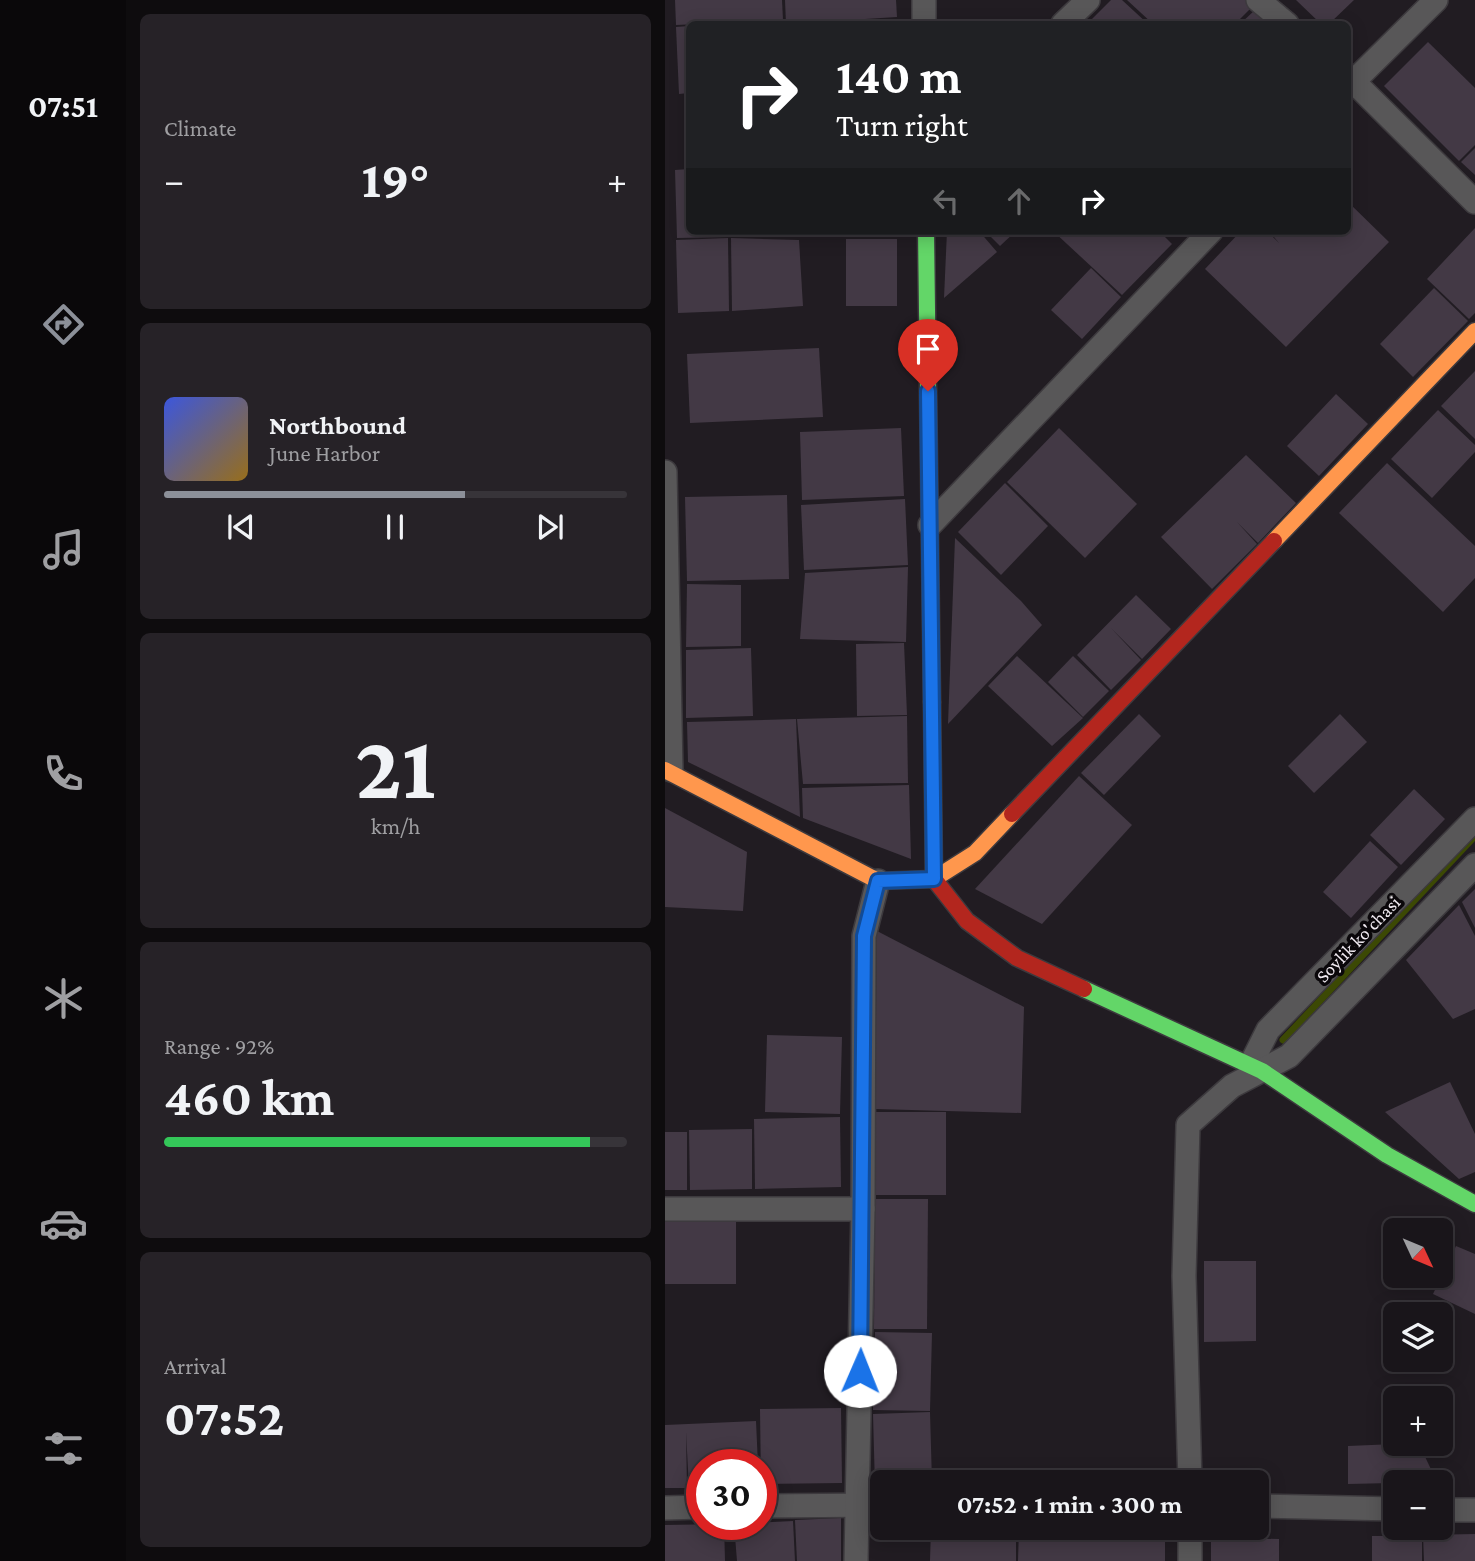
<!DOCTYPE html>
<meta charset="utf-8">
<style>
:root{--surface:#19151a;--page:#262227;--text:#f1f3f6;--muted:#9f9fa2;--line:#373439;--accent:#8c9099}
body{margin:0;font-family:"Crimson Pro",serif;background:var(--page);color:var(--text);height:100vh;display:flex;flex-direction:column;font-size:26px;white-space:nowrap}
*{box-sizing:border-box;margin:0}
p{font-size:23px;color:var(--muted)}
.icon{flex:none;width:38px;height:38px;fill:none;stroke:currentColor;stroke-width:2;stroke-linecap:round;stroke-linejoin:round}
.map{position:relative;flex:1;overflow:hidden}
.panel{display:flex;flex-direction:column;gap:14px;padding:14px;background:#0e0c0e;width:539px}
.panel>*{flex:none}
.banner{position:absolute;left:21px;top:21px;width:665px;height:214px;border-radius:10px;box-shadow:0 4px 18px #0003,0 0 0 2px var(--line);background:#202124;color:#fff;overflow:hidden}
.needle{width:46px;rotate:134deg}
.fabs{position:absolute;left:718px;top:1218px;display:grid;gap:14px}
.fabs a{display:grid;place-items:center;width:70px;height:70px;border-radius:10px;background:var(--surface);box-shadow:0 4px 18px #0003,0 0 0 2px var(--line);font-size:35px}
.speed{position:absolute;left:21px;top:1449px;display:flex;gap:14px;font-size:35px;font-weight:700;text-align:center}
.speed>*{display:grid;place-content:center;width:91px;height:91px;border-radius:50%;background:var(--surface);box-shadow:0 4px 18px #0003,0 0 0 2px var(--line);line-height:1}
.speed .limit{border:10px solid #d22;background:#fff;color:#111}
.pin{position:absolute;display:grid;place-items:center;width:60px;height:60px;color:#fff;margin:-72px -30px;border-radius:50% 50% 50% 0;rotate:-45deg;box-shadow:0 0 7px #0007}
.pin .icon{rotate:45deg}
.me{position:absolute;width:77px;margin:-38px;rotate:1deg;stroke-linejoin:round;filter:drop-shadow(0 0 5px #0008)}
.turn{display:flex;align-items:center;gap:24px;height:147px;padding:0 35px;font-size:32px}
.turn .icon{width:91px;height:91px;stroke-width:2.5}
.turn b{display:block;font-size:49px;line-height:60px}
.lanes{display:flex;align-items:center;height:66px;padding:0 35px;background:#0003;justify-content:center;gap:35px;direction:ltr}
.lanes .off{opacity:.35}
.big{font-size:52px;font-weight:700;line-height:1.1}
.panel .card{flex:1;display:flex;flex-direction:column;justify-content:center;gap:10px;min-width:0;padding:0 24px;border-radius:10px;background:var(--page)}
.panel .dial{align-items:center;gap:0}
.dial b{font-size:91px;line-height:1}
.song{display:flex;align-items:center;gap:21px}
.cover{width:84px;height:84px;border-radius:10px;background:linear-gradient(135deg,hsl(230 70% 55%),hsl(40 70% 35%))}
.played{height:7px;border-radius:4px;background:linear-gradient(90deg,var(--accent) 65%,var(--line) 65%)}
.keys{display:flex;justify-content:space-around;direction:ltr}
.heat{display:flex;justify-content:space-between;align-items:center;font-size:38px;direction:ltr}
.charge{height:10px;border-radius:5px;background:linear-gradient(90deg,#34c759 92%,var(--line) 0)}
.trip{position:absolute;left:205px;top:1470px;width:399px;height:70px;border-radius:10px;background:var(--surface);box-shadow:0 4px 18px #0003,0 0 0 2px var(--line);font-weight:700;line-height:70px;text-align:center}
main{display:flex;flex:1;min-height:0}
.tabs{display:flex;flex-direction:column;width:126px;justify-content:space-around;align-items:center;background:#0a080a;color:var(--muted)}
.tabs .icon{width:49px;height:49px}
.tabs .current{color:var(--accent)}
.tabs b{font-size:32px;color:var(--text)}
.map>svg:first-child{display:block}
</style>
<main>
<nav class="tabs">
<b>07:51</b>
<svg class="icon current" aria-label="directions" viewBox="0 0 24 24"><path d="M12 3l9 9-9 9-9-9zM9 14v-3h6M13 9l2 2-2 2"/></svg>
<svg class="icon" aria-label="music" viewBox="0 0 24 24"><path d="M9 18V5l10-2v13"/><circle cx="6" cy="18" r="3"/><circle cx="16" cy="16" r="3"/></svg>
<svg class="icon" aria-label="phone" viewBox="0 0 24 24"><path d="M5 4h4l2 5-3 2q2 4 5 5l2-3 5 2v4C11 20 4 13 5 4z"/></svg>
<svg class="icon" aria-label="climate" viewBox="0 0 24 24"><path d="M12 3v18M4 7l16 10M4 17L20 7"/></svg>
<svg class="icon" aria-label="car" viewBox="0 0 24 24"><path d="M5 17H2v-5l4-1 3-4h7l3 4 3 1v5h-3M9 17h6M6 11h13"/><circle cx="7" cy="17" r="2"/><circle cx="17" cy="17" r="2"/></svg>
<svg class="icon" aria-label="filters" viewBox="0 0 24 24"><path d="M4 7h16M4 17h16"/><circle cx="9" cy="7" r="2"/><circle cx="15" cy="17" r="2"/></svg>
</nav>
<section class="panel">
<div class="card"><p>Climate</p>
<div class="heat"><a>−</a><b class="big">19°</b><a>+</a></div>
</div>
<div class="card">
<div class="song"><i class="cover"></i><div><b>Northbound</b><p>June Harbor</p></div></div>
<div class="played"></div>
<div class="keys"><svg class="icon" aria-label="previous" viewBox="0 0 24 24"><path d="M18 5L8 12l10 7zM5 5v14"/></svg><svg class="icon" aria-label="pause" viewBox="0 0 24 24"><path d="M8 5v14M16 5v14"/></svg><svg class="icon" aria-label="next" viewBox="0 0 24 24"><path d="M6 5l10 7-10 7zM19 5v14"/></svg></div>
</div>
<div class="card dial"><b>21</b><p>km/h</p></div>
<div class="card"><p>Range · 92%</p><b class="big">460 km</b><div class="charge"></div></div>
<div class="card"><p>Arrival</p><b class="big">07:52</b></div>
</section>
<div class="map">
<svg width="810" height="1561" viewBox="0 0 810 1561">
<rect width="100%" height="100%" fill="#211c22"/>
<g fill="none" stroke-linecap="round" stroke-linejoin="round">
<path stroke="#3c4904" stroke-width="7" d="M 618,1040 L 810,836"/>
</g>
<g fill="#433945">
<path d="M 10,0 L 117,0 L 118,20 L 11,25 Z"/>
<path d="M 120,0 L 231,0 L 232,17 L 121,24 Z"/>
<path d="M 446,0 L 457,0 L 483,24 L 422,24 Z"/>
<path d="M 462,0 L 580,0 L 587,7 L 570,24 L 488,24 Z"/>
<path d="M 631,0 L 689,0 L 664,24 L 656,24 Z"/>
<path d="M 590,10 L 605,24 L 575,24 Z"/>
<path d="M 24,26 L 24,93 L 14,94 L 11,27 Z"/>
<path d="M 763,42 L 810,88 L 810,145 L 794,161 L 719,86 Z"/>
<path d="M 810,148 L 810,175 L 796,162 Z"/>
<path d="M 24,169 L 24,231 L 65,231 L 65,237 L 12,238 L 10,170 Z"/>
<path d="M 682,201 L 724,242 L 621,347 L 540,269 L 576,231 L 602,231 L 614,243 L 604,231 L 682,231 Z"/>
<path d="M 810,228 L 810,313 L 804,319 L 762,279 Z"/>
<path d="M 198,231 L 231,231 L 232,237 L 198,237 Z"/>
<path d="M 282,231 L 314,231 L 332,252 L 279,298 Z"/>
<path d="M 320,231 L 351,231 L 335,246 Z"/>
<path d="M 388,231 L 494,231 L 507,244 L 457,295 Z"/>
<path d="M 63,238 L 64,311 L 13,313 L 11,240 Z"/>
<path d="M 66,238 L 134,240 L 138,306 L 67,311 Z"/>
<rect x="181" y="239" width="51" height="67"/>
<path d="M 426,268 L 456,297 L 417,339 L 386,310 Z"/>
<path d="M 769,288 L 803,321 L 748,377 L 715,344 Z"/>
<path d="M 154,348 L 158,417 L 25,423 L 22,354 Z"/>
<path d="M 810,371 L 810,439 L 776,406 Z"/>
<path d="M 671,394 L 703,424 L 654,476 L 622,446 Z"/>
<path d="M 773,410 L 810,445 L 810,452 L 767,498 L 726,459 Z"/>
<path d="M 236,428 L 239,496 L 137,500 L 135,432 Z"/>
<path d="M 394,428 L 472,504 L 420,558 L 342,482 Z"/>
<path d="M 581,455 L 631,503 L 593,543 L 572,522 L 592,544 L 547,589 L 496,537 Z"/>
<path d="M 722,463 L 810,546 L 810,578 L 778,612 L 674,513 Z"/>
<path d="M 340,483 L 383,526 L 336,575 L 293,532 Z"/>
<path d="M 122,495 L 124,579 L 22,581 L 20,497 Z"/>
<path d="M 240,499 L 243,565 L 139,570 L 136,505 Z"/>
<path d="M 290,538 L 356,601 L 377,625 L 283,724 Z"/>
<path d="M 243,567 L 241,642 L 135,639 L 140,573 Z"/>
<path d="M 22,584 L 76,585 L 76,646 L 21,647 Z"/>
<path d="M 471,595 L 506,629 L 477,659 L 446,628 L 476,660 L 446,690 L 412,655 Z"/>
<path d="M 239,643 L 242,715 L 192,716 L 191,644 Z"/>
<path d="M 86,648 L 88,716 L 21,718 L 21,650 Z"/>
<path d="M 352,656 L 418,718 L 387,746 L 323,686 Z"/>
<path d="M 408,656 L 444,691 L 418,717 L 383,682 Z"/>
<path d="M 474,714 L 496,736 L 439,795 L 416,773 Z"/>
<path d="M 675,714 L 702,742 L 649,793 L 623,766 Z"/>
<path d="M 242,716 L 243,783 L 138,784 L 132,719 Z"/>
<path d="M 131,719 L 135,817 L 23,762 L 22,722 Z"/>
<path d="M 414,776 L 467,825 L 377,924 L 310,889 Z"/>
<path d="M 244,785 L 246,859 L 138,818 L 137,788 Z"/>
<path d="M 749,789 L 780,819 L 736,865 L 705,835 Z"/>
<path d="M 0,808 L 82,852 L 78,911 L 0,907 Z"/>
<path d="M 705,841 L 733,867 L 686,918 L 658,892 Z"/>
<path d="M 810,889 L 810,928 L 797,902 Z"/>
<path d="M 794,905 L 810,936 L 810,1009 L 788,1019 L 741,960 Z"/>
<path d="M 212,931 L 359,1007 L 356,1113 L 210,1109 Z"/>
<path d="M 102,1035 L 177,1037 L 175,1114 L 100,1112 Z"/>
<path d="M 785,1082 L 810,1134 L 810,1172 L 794,1179 L 720,1112 Z"/>
<rect x="210" y="1112" width="71" height="83"/>
<path d="M 175,1117 L 176,1187 L 90,1189 L 89,1119 Z"/>
<path d="M 87,1129 L 87,1189 L 25,1190 L 24,1130 Z"/>
<rect x="0" y="1132" width="22" height="58"/>
<path d="M 210,1199 L 263,1199 L 262,1329 L 209,1329 Z"/>
<path d="M 0,1220 L 71,1221 L 71,1284 L 0,1284 Z"/>
<path d="M 791,1246 L 810,1254 L 810,1314 L 768,1294 Z"/>
<path d="M 539,1261 L 591,1261 L 591,1341 L 539,1342 Z"/>
<path d="M 210,1332 L 267,1333 L 265,1411 L 208,1410 Z"/>
<path d="M 176,1408 L 177,1483 L 96,1484 L 95,1409 Z"/>
<path d="M 265,1412 L 267,1482 L 217,1482 L 217,1486 L 210,1487 L 208,1414 Z"/>
<path d="M 91,1421 L 93,1465 L 37,1465 L 37,1487 L 24,1488 L 21,1432 L 22,1488 L 0,1488 L 0,1425 Z"/>
<path d="M 730,1444 L 754,1444 L 772,1482 L 683,1484 L 683,1446 Z"/>
<path d="M 176,1518 L 176,1561 L 132,1561 L 130,1520 Z"/>
<path d="M 128,1521 L 130,1561 L 72,1561 L 69,1524 Z"/>
<path d="M 59,1524 L 60,1561 L 0,1561 L 0,1525 Z"/>
<path d="M 266,1528 L 351,1528 L 351,1561 L 265,1561 Z"/>
<path d="M 354,1528 L 500,1532 L 500,1561 L 353,1561 Z"/>
<path d="M 810,1534 L 810,1561 L 759,1561 L 758,1535 Z"/>
<rect x="707" y="1536" width="50" height="25"/>
<path d="M 546,1538 L 614,1539 L 614,1561 L 546,1561 Z"/>
</g>
<g fill="none" stroke-linecap="round" stroke-linejoin="round">
<g stroke="#3d3a3e" stroke-width="26">
<g id="street">
<path d="M 259,0 L 259,24"/>
<path d="M 593,0 L 622,24"/>
<path d="M 398,24 L 423,0"/>
<path d="M 682,75 L 810,202"/>
<path d="M 682,88 L 771,0"/>
<path d="M 0,472 L 6,770"/>
<path d="M 265,525 L 546,231"/>
<path d="M 585,1066 L 603,1030 L 810,819"/>
<path d="M 0,1209 L 198,1209"/>
<path d="M 525,1482 L 519,1276 L 523,1125 L 567,1086 L 624,1056 L 810,865"/>
<path d="M 96,1506 L 217,1505"/>
<path d="M 592,1506 L 730,1509"/>
<path d="M 0,1508 L 37,1507"/>
<path d="M 775,1510 L 810,1510"/>
<path d="M 191,1561 L 198,1209 L 199,936 L 213,881"/>
<path d="M 525,1561 L 525,1528"/>
</g>
</g>
<g stroke="#3d3a3e" stroke-width="19">
<g id="fast">
<path d="M 261,231 L 267,702"/>
<path d="M 419,989 L 597,1071 L 722,1155 L 810,1204"/>
</g>
</g>
<g stroke="#3d3a3e" stroke-width="19">
<g id="slow">
<path d="M 609,541 L 810,331"/>
<path d="M 0,770 L 213,881 L 269,879 L 310,853 L 347,814"/>
</g>
</g>
<g stroke="#3d3a3e" stroke-width="19">
<g id="jam">
<path d="M 267,702 L 269,879 L 302,921 L 352,958 L 419,989"/>
<path d="M 347,814 L 609,541"/>
</g>
</g>
<use href="#street" stroke="#585758" stroke-width="23"/>
<use href="#fast" stroke="#63d668" stroke-width="16"/>
<use href="#slow" stroke="#ff974d" stroke-width="16"/>
<use href="#jam" stroke="#b3261e" stroke-width="16"/>
</g>
<g fill="none" stroke-linecap="round" stroke-linejoin="round">
<g stroke="#114b97" stroke-width="18">
<path id="route" d="M 195,1371 L 199,936 L 213,881 L 269,879 L 263,391"/>
</g>
<use href="#route" stroke="#1a73e8" stroke-width="12"/>
</g>
<g text-anchor="middle" dominant-baseline="central" stroke-width="7" stroke-linejoin="round" paint-order="stroke">
<g font-size="19" fill="#efe9f0" stroke="#0a070a">
<text transform="translate(693 939) rotate(-46)">Soylik ko'chasi</text>
</g>
</g>
</svg>
<div class="fabs">
<a><svg class="needle" viewBox="-14 -14 28 28"><path d="M0-13l5 13h-10z" fill="#e53935"/><path d="M0 13l5-13h-10z" fill="#9f9fa2"/></svg></a>
<a><svg class="icon" aria-label="layers" viewBox="0 0 24 24"><path d="M12 4l9 5-9 5-9-5zM3 14l9 5 9-5"/></svg></a>
<a>+</a>
<a>−</a>
</div>
<div class="speed"><div class="limit">30</div></div>
<div class="pin" style="left:263px;top:391px;background:#d93025"><svg class="icon" aria-label="arrive" viewBox="0 0 24 24"><path d="M6 21V4h12l-3 4 3 4H6"/></svg></div>
<svg class="me" style="left:195px;top:1371px" viewBox="-20 -20 40 40"><circle r="19" fill="#fff"/><path d="M0-13L10 11 0 6-10 11z" fill="#1a73e8"/></svg>
<div class="trip">07:52 · 1 min · 300 m</div>
<div class="banner">
<div class="turn"><svg class="icon" aria-label="right" viewBox="0 0 24 24"><path d="M7 20v-9h11M14 6l5 5-5 5"/></svg><div><b>140 m</b>Turn right</div></div>
<div class="lanes"><svg class="icon off" aria-label="left" viewBox="0 0 24 24"><path d="M17 20v-9H6M10 6l-5 5 5 5"/></svg><svg class="icon off" aria-label="ahead" viewBox="0 0 24 24"><path d="M12 20V5M6 11l6-6 6 6"/></svg><svg class="icon" aria-label="right" viewBox="0 0 24 24"><path d="M7 20v-9h11M14 6l5 5-5 5"/></svg></div>
</div>
</div>
</main>
